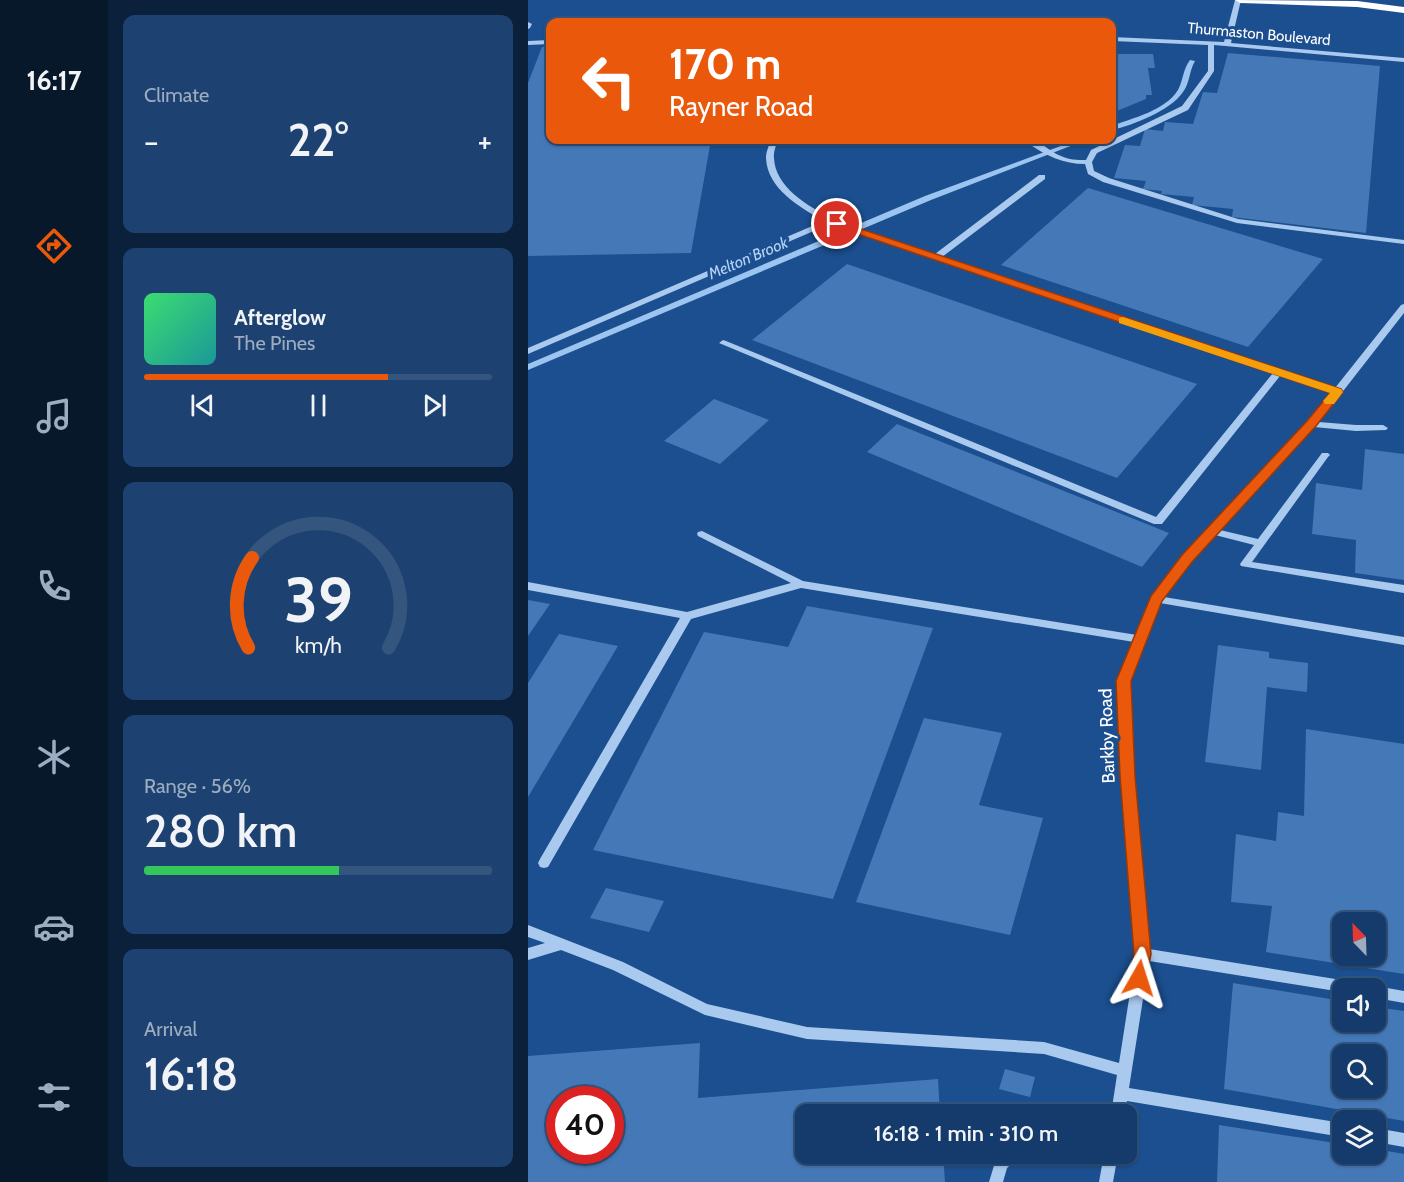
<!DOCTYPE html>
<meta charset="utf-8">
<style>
:root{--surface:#143b6b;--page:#1d4271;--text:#f1f3f6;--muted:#9dadc1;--line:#33557e;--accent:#ea580c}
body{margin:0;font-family:Cabin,sans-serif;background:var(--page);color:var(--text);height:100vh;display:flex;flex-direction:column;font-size:22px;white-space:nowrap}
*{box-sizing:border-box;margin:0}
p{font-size:20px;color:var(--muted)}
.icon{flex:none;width:33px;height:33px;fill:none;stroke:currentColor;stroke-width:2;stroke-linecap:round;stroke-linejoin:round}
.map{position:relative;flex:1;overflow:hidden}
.drawer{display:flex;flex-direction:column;gap:15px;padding:15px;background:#0b203b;width:420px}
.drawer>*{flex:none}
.guide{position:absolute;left:18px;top:18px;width:570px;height:126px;border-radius:12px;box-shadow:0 2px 4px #0004,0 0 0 2px var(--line);background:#ea580c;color:#fff;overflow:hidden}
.needle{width:39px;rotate:337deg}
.buttons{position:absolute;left:804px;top:912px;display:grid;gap:12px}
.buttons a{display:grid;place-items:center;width:54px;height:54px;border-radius:12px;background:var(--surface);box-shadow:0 2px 4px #0004,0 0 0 2px var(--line);font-size:30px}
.speed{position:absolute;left:18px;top:1086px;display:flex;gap:12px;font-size:30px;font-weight:700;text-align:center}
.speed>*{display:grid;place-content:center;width:78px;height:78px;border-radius:50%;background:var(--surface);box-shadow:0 2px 4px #0004,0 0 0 2px var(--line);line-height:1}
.speed .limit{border:9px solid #d22;background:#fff;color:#111}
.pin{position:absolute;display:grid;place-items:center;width:51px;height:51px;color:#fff;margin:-26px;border:3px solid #fff;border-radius:50%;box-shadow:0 2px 6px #0007}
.me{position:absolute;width:66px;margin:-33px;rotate:6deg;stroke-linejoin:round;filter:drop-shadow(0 0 4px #0008)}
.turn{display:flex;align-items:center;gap:21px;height:126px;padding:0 24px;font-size:27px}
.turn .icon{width:78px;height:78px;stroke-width:2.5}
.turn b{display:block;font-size:42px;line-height:51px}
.big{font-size:45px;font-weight:600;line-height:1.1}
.drawer .card{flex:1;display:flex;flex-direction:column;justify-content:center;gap:9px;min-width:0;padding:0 21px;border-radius:12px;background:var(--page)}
.drawer .dial{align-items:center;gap:0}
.dial svg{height:156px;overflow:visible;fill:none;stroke:var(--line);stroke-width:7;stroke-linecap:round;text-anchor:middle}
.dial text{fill:var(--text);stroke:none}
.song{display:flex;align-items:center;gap:18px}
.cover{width:72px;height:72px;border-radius:9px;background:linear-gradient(135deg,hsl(140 70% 55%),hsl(180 70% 35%))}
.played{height:6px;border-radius:3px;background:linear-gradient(90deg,var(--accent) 70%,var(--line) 70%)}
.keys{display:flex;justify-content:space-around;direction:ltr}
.heat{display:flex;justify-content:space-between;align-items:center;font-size:33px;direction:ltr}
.charge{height:9px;border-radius:4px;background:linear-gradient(90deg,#34c759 56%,var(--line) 0)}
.trip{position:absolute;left:267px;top:1104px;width:342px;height:60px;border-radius:12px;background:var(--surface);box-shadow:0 2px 4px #0004,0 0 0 2px var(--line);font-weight:600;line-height:60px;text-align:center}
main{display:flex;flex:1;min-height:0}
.tab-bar{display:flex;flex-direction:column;width:108px;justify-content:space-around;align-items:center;background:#08182b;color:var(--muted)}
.tab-bar .icon{width:42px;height:42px}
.tab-bar .on{color:var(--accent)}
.tab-bar b{font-size:27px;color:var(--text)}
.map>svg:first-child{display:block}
</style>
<main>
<nav class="tab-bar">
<b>16:17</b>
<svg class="icon on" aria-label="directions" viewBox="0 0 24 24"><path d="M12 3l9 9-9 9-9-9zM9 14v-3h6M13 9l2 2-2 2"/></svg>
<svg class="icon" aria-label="music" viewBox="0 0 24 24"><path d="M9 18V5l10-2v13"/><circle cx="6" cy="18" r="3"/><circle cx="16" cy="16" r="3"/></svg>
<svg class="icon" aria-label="phone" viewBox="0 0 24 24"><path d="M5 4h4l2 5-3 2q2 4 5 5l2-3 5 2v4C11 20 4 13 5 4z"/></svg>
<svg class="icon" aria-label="climate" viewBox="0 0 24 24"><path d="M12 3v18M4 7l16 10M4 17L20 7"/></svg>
<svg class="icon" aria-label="car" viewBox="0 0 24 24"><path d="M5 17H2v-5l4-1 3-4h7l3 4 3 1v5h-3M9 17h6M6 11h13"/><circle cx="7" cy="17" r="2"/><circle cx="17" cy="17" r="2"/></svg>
<svg class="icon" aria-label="filters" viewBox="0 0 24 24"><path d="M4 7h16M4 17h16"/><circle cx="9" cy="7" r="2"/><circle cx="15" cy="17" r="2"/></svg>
</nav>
<section class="drawer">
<div class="card"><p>Climate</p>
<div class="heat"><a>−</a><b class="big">22°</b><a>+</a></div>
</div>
<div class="card">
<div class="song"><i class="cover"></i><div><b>Afterglow</b><p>The Pines</p></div></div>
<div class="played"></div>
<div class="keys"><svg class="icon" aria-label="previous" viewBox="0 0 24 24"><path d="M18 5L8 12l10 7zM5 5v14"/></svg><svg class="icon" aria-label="pause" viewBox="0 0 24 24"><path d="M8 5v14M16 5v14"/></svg><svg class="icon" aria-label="next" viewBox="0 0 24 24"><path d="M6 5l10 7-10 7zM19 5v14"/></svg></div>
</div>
<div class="card dial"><svg viewBox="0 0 100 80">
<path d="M14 69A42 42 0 1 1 86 69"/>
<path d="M14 69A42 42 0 0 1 16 23" stroke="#ea580c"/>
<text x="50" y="56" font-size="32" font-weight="700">39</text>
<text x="50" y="72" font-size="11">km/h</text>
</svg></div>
<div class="card"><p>Range · 56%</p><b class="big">280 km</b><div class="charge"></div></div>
<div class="card"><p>Arrival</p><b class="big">16:18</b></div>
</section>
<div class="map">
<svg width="876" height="1182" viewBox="0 0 876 1182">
<rect width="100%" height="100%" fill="#1b4f8f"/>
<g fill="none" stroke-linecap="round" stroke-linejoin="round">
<g fill="#9cc4f0" fill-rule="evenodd">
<path d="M 662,60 L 667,61 C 661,71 662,83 655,92 C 642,111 605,125 584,130 L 584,126 C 604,118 637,111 650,90 C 655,81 655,69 662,60 Z"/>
<path d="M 549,140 L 558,140 L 403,200 L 0,370 L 0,364 L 397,196 Z"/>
</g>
</g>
<g fill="#4478b7" fill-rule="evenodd">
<path d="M 22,46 L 22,140 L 183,140 L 163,253 L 0,256 L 0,83 L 14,47 Z"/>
<path d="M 700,53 L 852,66 L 838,233 L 704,217 L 705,209 L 664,205 L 666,197 L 633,194 L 634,191 L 615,189 L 618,181 L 586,178 L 597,145 L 612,146 L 617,129 L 635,131 L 637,122 L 665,124 L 675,92 L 689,93 Z"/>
<path d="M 584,54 L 625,54 L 627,68 L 620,68 L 624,95 L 618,95 L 618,99 L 584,113 Z"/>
<path d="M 560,188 L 795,259 L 720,347 L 473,265 Z"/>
<path d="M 319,264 L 669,384 L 589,478 L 224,340 Z"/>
<path d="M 186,399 L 241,420 L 192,464 L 136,441 Z"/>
<path d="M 369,424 L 641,533 L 614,567 L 339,452 Z"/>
<path d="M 837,449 L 876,454 L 876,580 L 827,573 L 828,540 L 784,534 L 788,483 L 834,490 Z"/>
<path d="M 0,600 L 22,604 L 0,636 Z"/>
<path d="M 279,606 L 405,628 L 305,899 L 65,850 L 176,632 L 260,647 Z"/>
<path d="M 31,634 L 90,646 L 0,797 L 0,683 Z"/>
<path d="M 690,645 L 741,652 L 741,658 L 780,663 L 779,692 L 739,687 L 733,770 L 677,762 Z"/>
<path d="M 396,718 L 474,733 L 451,805 L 515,818 L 482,935 L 328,902 Z"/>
<path d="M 778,729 L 876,744 L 876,974 L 738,952 L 744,906 L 703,902 L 708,834 L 748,841 L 750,812 L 776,816 ZM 814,922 L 848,922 L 848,956 L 814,956 Z"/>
<path d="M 78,888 L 136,901 L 121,932 L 62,918 Z"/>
<path d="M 705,983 L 814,1001 L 814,1022 L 848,1022 L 848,1007 L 876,1011 L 876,1121 L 696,1089 ZM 814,1054 L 848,1054 L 848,1088 L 814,1088 Z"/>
<path d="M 172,1043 L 170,1098 L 410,1079 L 412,1114 L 278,1114 L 278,1154 L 415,1154 L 417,1182 L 0,1182 L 0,1056 ZM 32,1100 L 82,1100 L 82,1150 L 32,1150 Z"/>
<path d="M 477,1069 L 507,1077 L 502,1097 L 471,1089 Z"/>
<path d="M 691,1125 L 814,1144 L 814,1154 L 848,1154 L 848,1149 L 876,1154 L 876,1182 L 689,1182 Z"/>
</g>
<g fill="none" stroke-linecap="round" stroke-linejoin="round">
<g fill="#a9c9ee" fill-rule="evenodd">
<path d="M 707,0 L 713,0 L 703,43 L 876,58 L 876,62 L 686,45 L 686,71 L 660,110 L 569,153 L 564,162 L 566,171 L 581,178 L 710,219 L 876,240 L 876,244 L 709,223 L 575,182 L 560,174 L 557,164 C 535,164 519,156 501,144 L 501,140 C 512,140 522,152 533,156 C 541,160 549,160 558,160 L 563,150 L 654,106 L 680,71 L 680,45 L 584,41 L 584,37 L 696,42 Z"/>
<path d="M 0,22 L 4,24 L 2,28 L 0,29 Z"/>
<path d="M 22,40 L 22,44 L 0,45 L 0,41 Z"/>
<path d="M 243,140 L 250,140 C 248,146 245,152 246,158 C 248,213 364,240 407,254 L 511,175 L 517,175 L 517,179 L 414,257 L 807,388 L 873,305 L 876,304 L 876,313 L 791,422 L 828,425 L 855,425 L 860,428 L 858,430 L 828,431 L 786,427 L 692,530 L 730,539 L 794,453 L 800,453 L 802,455 L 800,457 L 724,562 L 876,585 L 876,593 L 713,566 L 712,564 L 726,545 L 687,535 L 663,561 L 636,597 L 876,637 L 876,645 L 632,603 L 602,681 L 606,776 L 621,949 L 826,982 L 831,984 L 833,988 L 814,988 L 814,992 L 621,961 L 601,1088 L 814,1123 L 814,1137 L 599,1101 L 597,1114 L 583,1114 L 589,1075 L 516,1054 L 279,1039 L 177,1015 L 85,970 L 33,950 L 0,960 L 0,948 L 17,943 L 0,937 L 0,925 L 95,962 L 179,1004 L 279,1027 L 516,1042 L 591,1063 L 608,954 L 594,776 L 590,681 L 606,642 L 273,588 L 163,619 L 20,867 L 16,868 L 12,867 L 10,863 L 12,859 L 152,618 L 0,590 L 0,582 L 159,612 L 263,583 L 170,536 L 169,534 L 170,532 L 174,531 L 275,581 L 609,635 L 624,596 L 655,557 L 781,422 L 803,393 L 752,376 L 634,524 L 626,524 L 191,343 L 195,340 L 198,341 L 628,517 L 745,373 L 302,224 L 0,354 L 0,348 L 296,221 C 273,208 239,189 238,158 C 238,152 241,145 243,140 Z"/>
<path d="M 848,986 L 876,991 L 876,1003 L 848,998 L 848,988 L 843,988 Z"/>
<path d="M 848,1128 L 876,1133 L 876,1147 L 848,1142 Z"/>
<path d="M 473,1154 L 490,1154 L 488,1159 L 479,1168 L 475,1182 L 461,1182 L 468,1159 Z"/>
<path d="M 576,1154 L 590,1154 L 585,1182 L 571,1182 Z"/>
</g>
<path fill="#fff" fill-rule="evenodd" d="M 707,0 L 829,1 L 876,7 L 876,13 L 829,7 L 712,3 Z"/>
</g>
<path fill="#ea580c" stroke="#983908" stroke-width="1.5" d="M 309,221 L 813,389 L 815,392 L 788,426 L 664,562 L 634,601 L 603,681 L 607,776 L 623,954 L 617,983 L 611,985 L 605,983 L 602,978 L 606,954 L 592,776 L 588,681 L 623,596 L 654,555 L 779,421 L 802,393 L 306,226 L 306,222 Z"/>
<path fill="#f59e0b" d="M 595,317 L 813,389 L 815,392 L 806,404 L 797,404 L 795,401 L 802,393 L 591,323 L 591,318 Z"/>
<g text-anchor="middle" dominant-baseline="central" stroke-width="6" stroke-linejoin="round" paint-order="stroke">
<g font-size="15" fill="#fff" stroke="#1b4f8f">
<text transform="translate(731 34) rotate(5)">Thurmaston Boulevard</text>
</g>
<g font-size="16" font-style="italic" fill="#b5d3f5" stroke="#1b4f8f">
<text transform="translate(220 258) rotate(-23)">Melton Brook</text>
</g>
<g font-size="18" fill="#fff" stroke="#1b4f8f">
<text transform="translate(579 736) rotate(-92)">Barkby Road</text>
</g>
</g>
</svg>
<div class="buttons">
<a><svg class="needle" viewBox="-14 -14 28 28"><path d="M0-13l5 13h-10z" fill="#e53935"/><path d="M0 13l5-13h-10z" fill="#9dadc1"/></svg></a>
<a><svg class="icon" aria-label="sound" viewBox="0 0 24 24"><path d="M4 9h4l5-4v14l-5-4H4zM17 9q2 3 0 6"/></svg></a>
<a><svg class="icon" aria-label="search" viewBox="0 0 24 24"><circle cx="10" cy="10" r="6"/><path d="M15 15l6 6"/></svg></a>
<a><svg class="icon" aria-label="layers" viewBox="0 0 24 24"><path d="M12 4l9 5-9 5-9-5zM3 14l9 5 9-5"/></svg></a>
</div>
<div class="speed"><div class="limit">40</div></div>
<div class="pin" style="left:309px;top:224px;background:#d93025"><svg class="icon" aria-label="arrive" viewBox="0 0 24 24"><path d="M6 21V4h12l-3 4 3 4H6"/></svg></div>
<svg class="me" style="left:611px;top:978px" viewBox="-20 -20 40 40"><path d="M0-17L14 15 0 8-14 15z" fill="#ea580c" stroke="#fff" stroke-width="4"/></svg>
<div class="trip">16:18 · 1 min · 310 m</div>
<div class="guide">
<div class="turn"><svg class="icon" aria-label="left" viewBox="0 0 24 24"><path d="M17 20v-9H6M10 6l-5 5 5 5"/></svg><div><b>170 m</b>Rayner Road</div></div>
</div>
</div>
</main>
